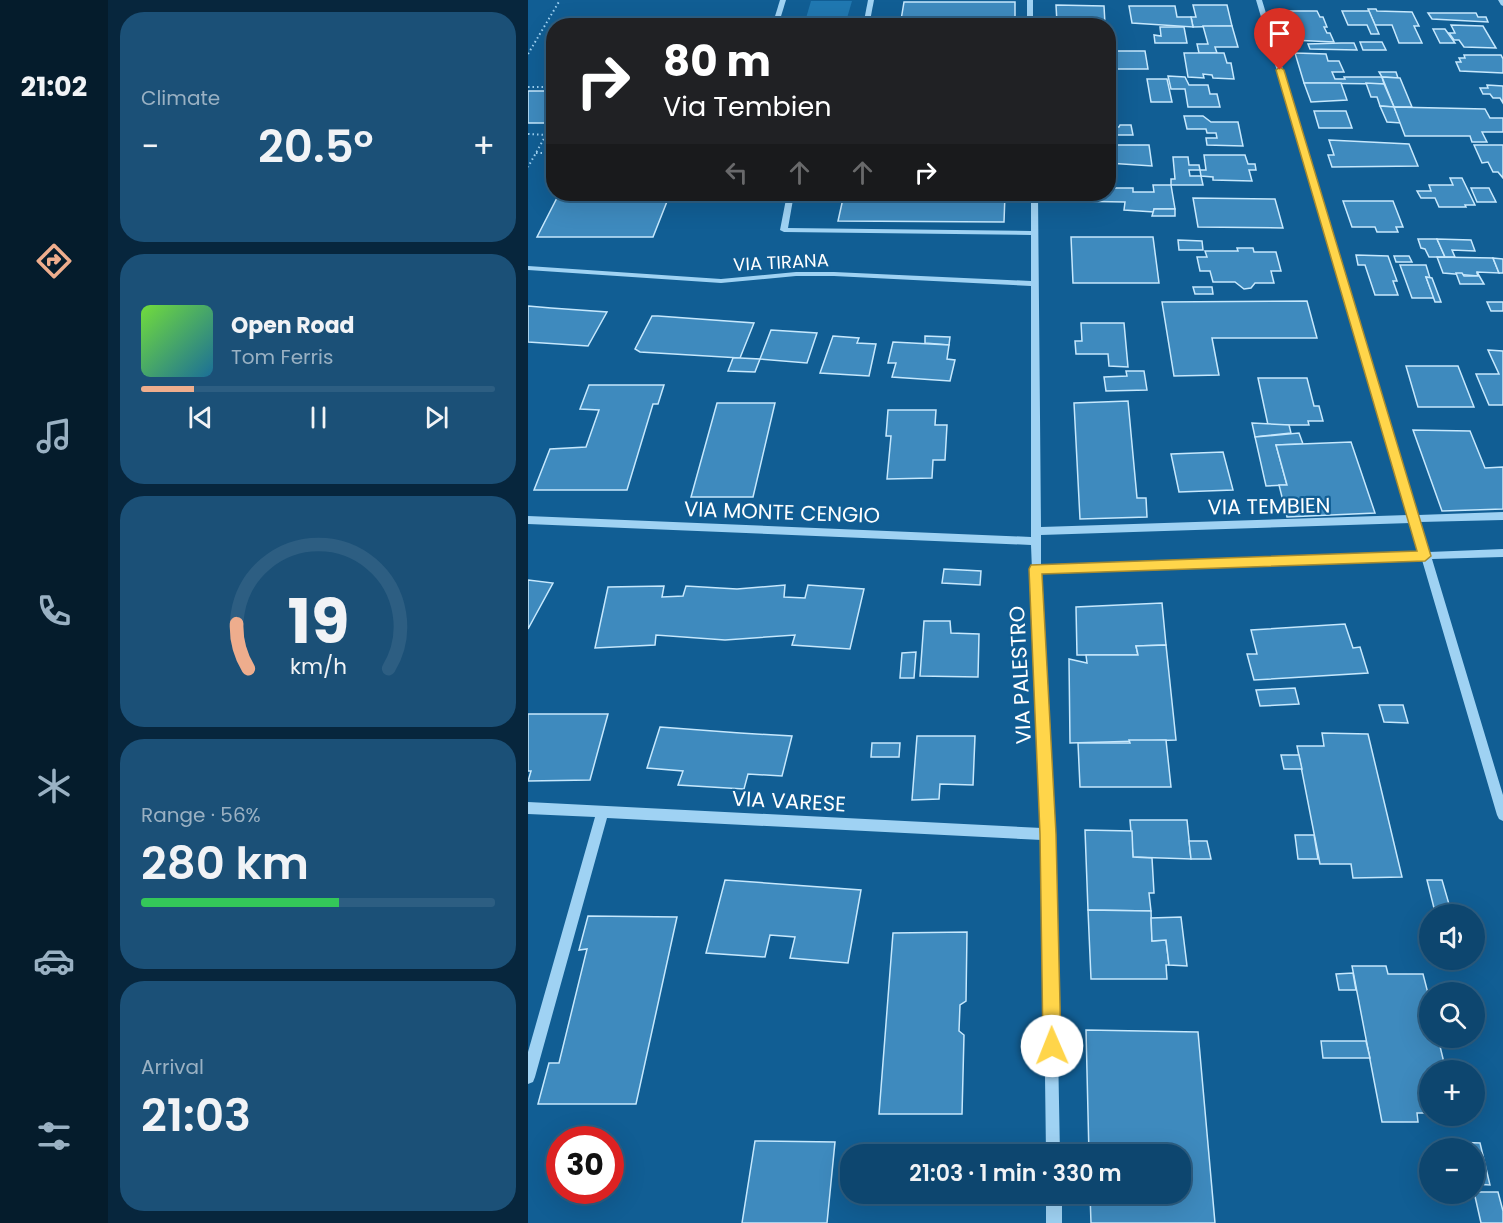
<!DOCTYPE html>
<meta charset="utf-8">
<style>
:root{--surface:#0d466f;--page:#1b5077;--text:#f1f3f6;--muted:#9ab1c3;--line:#2d5e82;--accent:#eead8d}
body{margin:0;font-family:Poppins,sans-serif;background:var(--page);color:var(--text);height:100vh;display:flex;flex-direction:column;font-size:22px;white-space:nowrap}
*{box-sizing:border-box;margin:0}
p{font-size:20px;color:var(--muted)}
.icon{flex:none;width:33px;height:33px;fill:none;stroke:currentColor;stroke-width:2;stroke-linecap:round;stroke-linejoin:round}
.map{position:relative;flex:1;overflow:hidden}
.panel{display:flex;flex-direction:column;gap:12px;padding:12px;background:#07263d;width:420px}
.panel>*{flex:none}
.banner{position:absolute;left:18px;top:18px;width:570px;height:183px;border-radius:24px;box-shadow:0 6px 24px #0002,0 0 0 2px var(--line);background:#202124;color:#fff;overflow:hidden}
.tools{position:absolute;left:891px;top:904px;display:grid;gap:12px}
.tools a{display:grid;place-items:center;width:66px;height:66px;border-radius:50%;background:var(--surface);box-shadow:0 6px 24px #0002,0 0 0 2px var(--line);font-size:30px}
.speed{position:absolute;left:18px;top:1126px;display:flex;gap:12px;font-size:30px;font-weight:700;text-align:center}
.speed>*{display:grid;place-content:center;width:78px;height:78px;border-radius:50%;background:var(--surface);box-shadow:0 6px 24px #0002,0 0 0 2px var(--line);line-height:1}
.speed .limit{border:9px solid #d22;background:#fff;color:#111}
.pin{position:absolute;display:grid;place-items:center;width:51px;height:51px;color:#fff;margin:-62px -26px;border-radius:50% 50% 50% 0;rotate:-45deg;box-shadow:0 0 6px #0007}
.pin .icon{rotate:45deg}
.me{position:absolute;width:66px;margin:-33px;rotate:359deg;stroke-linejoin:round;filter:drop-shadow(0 0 4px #0008)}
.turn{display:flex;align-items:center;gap:21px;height:126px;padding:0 18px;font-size:27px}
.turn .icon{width:78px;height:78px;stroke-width:2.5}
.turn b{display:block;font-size:42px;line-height:51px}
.lanes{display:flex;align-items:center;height:57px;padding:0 18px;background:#0003;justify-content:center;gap:30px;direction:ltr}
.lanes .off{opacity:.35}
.big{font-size:45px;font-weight:600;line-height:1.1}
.panel .tile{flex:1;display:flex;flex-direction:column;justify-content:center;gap:9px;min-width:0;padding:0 21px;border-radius:24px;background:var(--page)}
.panel .dial{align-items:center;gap:0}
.dial svg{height:156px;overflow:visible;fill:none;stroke:var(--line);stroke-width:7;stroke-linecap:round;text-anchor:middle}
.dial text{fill:var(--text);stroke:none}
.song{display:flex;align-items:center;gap:18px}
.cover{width:72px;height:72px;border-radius:9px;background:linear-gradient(135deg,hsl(100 70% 55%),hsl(200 70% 35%))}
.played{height:6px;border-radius:3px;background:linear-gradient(90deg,var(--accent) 15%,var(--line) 15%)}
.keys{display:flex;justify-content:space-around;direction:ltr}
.heat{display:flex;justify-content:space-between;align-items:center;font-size:33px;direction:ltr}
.charge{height:9px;border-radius:4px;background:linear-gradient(90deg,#34c759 56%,var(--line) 0)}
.trip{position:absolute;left:312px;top:1144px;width:351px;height:60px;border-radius:24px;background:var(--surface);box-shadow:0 6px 24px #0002,0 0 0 2px var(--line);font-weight:600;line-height:60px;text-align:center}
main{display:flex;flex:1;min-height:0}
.tab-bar{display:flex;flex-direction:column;width:108px;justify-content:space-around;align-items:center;background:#051c2c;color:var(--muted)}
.tab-bar .icon{width:42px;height:42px}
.tab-bar .current{color:var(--accent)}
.tab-bar b{font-size:27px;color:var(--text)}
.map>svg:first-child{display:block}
</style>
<main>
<nav class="tab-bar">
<b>21:02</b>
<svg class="icon current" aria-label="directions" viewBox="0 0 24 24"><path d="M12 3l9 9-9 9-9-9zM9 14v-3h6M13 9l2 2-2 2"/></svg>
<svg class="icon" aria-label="music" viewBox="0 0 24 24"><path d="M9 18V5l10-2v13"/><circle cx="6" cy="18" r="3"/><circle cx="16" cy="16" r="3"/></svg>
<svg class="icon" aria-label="phone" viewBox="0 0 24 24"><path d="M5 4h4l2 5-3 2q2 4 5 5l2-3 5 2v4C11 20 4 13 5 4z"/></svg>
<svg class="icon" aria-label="climate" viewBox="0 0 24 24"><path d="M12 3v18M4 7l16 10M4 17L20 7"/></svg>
<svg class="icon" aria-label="car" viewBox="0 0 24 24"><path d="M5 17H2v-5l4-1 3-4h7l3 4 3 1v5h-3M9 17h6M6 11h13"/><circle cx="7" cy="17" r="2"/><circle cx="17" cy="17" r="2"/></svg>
<svg class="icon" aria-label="filters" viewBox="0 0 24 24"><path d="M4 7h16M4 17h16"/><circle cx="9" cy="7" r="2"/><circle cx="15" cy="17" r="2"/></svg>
</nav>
<section class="panel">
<div class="tile"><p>Climate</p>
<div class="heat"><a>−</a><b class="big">20.5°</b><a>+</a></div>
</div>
<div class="tile">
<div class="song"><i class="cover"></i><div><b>Open Road</b><p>Tom Ferris</p></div></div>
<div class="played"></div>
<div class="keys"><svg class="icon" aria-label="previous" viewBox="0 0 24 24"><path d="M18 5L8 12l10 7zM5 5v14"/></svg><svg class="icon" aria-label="pause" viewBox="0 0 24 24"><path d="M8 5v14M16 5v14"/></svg><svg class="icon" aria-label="next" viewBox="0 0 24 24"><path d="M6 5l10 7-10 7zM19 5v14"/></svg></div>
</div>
<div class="tile dial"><svg viewBox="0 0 100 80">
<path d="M14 69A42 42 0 1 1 86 69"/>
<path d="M14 69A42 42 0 0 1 8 46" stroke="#eead8d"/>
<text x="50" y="56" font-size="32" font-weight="700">19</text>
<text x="50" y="72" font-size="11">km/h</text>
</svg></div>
<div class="tile"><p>Range · 56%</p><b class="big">280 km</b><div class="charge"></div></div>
<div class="tile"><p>Arrival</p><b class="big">21:03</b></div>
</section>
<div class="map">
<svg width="975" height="1223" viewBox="0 0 975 1223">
<rect width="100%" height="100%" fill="#115e94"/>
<path fill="#2078b1" d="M 283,1 L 324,1 L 317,25 L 276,25 Z"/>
<g fill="#3e8abe" stroke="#c6e8fd" stroke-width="1.5">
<path d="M 376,2 L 487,2 L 487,26 L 372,26 Z"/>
<path d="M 528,5 L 576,6 L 577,24 L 529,23 Z"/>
<path d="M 665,5 L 699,5 L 704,26 L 665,27 L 663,17 L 668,17 Z"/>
<path d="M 601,6 L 647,6 L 649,17 L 663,17 L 665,27 L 604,23 Z"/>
<path d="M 840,9 L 848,9 L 849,11 L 884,12 L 891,26 L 886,26 L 894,43 L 871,43 L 864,25 L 847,25 Z"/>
<path d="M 758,11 L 789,11 L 792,17 L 795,17 L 799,27 L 796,27 L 799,33 L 802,33 L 806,42 L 763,40 L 754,14 L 759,14 Z"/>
<path d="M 814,11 L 841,11 L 851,34 L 843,34 L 839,25 L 820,25 Z"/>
<path d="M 900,13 L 948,13 L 950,17 L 958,17 L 960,22 L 904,19 Z"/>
<path d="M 58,23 L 150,24 L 57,26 Z"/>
<path d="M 923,25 L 955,26 L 968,48 L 936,47 L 931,40 L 926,40 L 921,33 L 927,33 Z"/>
<path d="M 675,26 L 704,26 L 710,47 L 687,47 L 689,53 L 671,53 L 669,44 L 680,44 Z"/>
<path d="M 632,27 L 656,27 L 659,43 L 627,43 L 626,35 L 633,36 Z"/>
<path d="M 905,29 L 917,29 L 927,43 L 912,43 Z"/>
<path d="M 832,42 L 854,42 L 858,50 L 835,50 Z"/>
<path d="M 813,43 L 826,43 L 829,50 L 782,49 L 780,44 Z"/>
<path d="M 580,51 L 617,51 L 620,69 L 580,69 Z"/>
<path d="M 656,53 L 696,53 L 699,63 L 703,63 L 706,79 L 685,78 L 684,75 L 675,74 L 676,78 L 660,77 Z"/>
<path d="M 767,53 L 798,54 L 800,61 L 811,61 L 816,72 L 804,72 L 807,79 L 817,79 L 816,77 L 854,77 L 856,84 L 776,83 Z"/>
<path d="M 936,55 L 973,55 L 975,59 L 975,73 L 932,71 L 928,62 L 933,62 L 931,58 L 937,58 Z"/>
<path d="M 851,72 L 868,72 L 870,78 L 854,77 Z"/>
<path d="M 640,76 L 657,77 L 661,85 L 680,85 L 682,94 L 689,94 L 692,107 L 660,107 L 657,89 L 643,89 Z"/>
<path d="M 854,77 L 872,78 L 884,107 L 866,107 Z"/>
<path d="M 619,79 L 639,79 L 644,102 L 623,102 Z"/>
<path d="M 776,83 L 813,83 L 819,100 L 783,102 Z"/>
<path d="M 838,83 L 856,84 L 866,107 L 852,106 L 849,97 L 843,97 Z"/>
<path d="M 959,85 L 975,86 L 975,103 L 972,98 L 965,98 L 962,94 L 955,94 L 952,88 L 960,88 Z"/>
<rect x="0" y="91" width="26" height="32"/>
<path d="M 852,106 L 866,107 L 873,123 L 859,122 Z"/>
<path d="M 866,107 L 957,109 L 962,118 L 975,118 L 975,132 L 954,132 L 959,142 L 944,142 L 942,136 L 877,136 Z"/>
<path d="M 786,111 L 818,111 L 824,128 L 791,128 Z"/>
<path d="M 656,116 L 675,116 L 683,122 L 710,122 L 715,146 L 679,145 L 678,138 L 689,138 L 688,133 L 679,133 L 678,129 L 659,129 Z"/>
<path d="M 592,125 L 603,125 L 605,135 L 582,135 L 581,127 L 591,127 Z"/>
<path d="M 801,140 L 881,144 L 890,166 L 804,167 L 800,155 L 806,155 Z"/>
<path d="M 580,145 L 621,145 L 624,166 L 580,163 Z"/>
<path d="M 946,145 L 975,145 L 975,178 L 970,172 L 965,172 L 960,162 L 954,163 Z"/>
<path d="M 676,155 L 717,155 L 720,164 L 727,164 L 728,170 L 721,170 L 724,181 L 685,180 L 685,177 L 673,176 L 672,170 L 678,170 Z"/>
<path d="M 645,157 L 660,157 L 661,165 L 671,165 L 672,170 L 661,170 L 662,176 L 673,176 L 675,185 L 643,185 L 643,179 L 647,179 Z"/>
<path d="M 581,177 L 582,188 L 605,188 L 605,192 L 626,192 L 625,185 L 643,185 L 647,209 L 626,209 L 626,212 L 596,210 L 597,202 L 537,201 L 538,194 L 580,194 Z"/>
<path d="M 922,178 L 934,178 L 947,205 L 937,205 L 938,207 L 911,207 L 907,198 L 893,198 L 889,191 L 903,191 L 901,185 L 925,185 Z"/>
<path d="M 943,188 L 961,188 L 968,202 L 949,202 Z"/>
<path d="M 31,194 L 240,194 L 238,202 L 140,199 L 125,237 L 9,237 Z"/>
<path d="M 316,194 L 477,194 L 476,222 L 310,221 Z"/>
<path d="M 665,198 L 747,199 L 755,228 L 670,227 Z"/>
<path d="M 815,201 L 865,201 L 875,227 L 868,227 L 870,232 L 849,232 L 847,227 L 824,227 Z"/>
<path d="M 626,209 L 647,209 L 647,216 L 624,216 Z"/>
<path d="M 543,237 L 625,237 L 631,283 L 545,283 Z"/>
<path d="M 890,239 L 909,239 L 917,257 L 901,257 L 897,249 L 893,248 Z"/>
<path d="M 909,239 L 943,240 L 947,251 L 924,250 L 927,257 L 917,257 Z"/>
<path d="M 650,240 L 674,241 L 675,250 L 651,250 Z"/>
<path d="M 709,248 L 725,248 L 726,252 L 748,252 L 753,271 L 743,271 L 746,283 L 727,283 L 723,288 L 716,289 L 707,282 L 685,282 L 682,271 L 672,271 L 669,257 L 679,257 L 677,251 L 710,251 Z"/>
<path d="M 828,255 L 860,256 L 869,281 L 865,281 L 870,295 L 847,295 L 837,265 L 830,265 Z"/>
<path d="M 866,256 L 881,256 L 884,262 L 868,262 Z"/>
<path d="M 909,257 L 965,258 L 971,273 L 949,272 L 950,276 L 915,273 Z"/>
<path d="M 965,258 L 975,259 L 975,273 L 971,273 Z"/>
<path d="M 872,265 L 898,265 L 902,278 L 898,277 L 906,298 L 884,298 Z"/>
<path d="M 949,272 L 956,284 L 932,284 L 928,273 L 934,273 L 936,276 L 950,276 Z"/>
<path d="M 898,277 L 904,278 L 913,302 L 907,302 Z"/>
<path d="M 665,287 L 684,287 L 685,294 L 667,294 Z"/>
<path d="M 779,301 L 789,338 L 684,338 L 691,375 L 646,376 L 634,302 Z"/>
<path d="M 959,302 L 975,302 L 975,311 L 963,311 Z"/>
<path d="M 0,306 L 23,308 L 79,312 L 60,346 L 0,342 Z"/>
<path d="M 124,316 L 130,316 L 226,323 L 212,358 L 112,352 L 107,349 Z"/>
<path d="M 553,323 L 596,323 L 600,367 L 581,366 L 580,354 L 548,354 L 547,341 L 554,341 Z"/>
<path d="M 243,330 L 289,333 L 279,363 L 232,359 Z"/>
<path d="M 305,336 L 331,338 L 329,343 L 348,344 L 341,376 L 292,373 Z"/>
<path d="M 397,336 L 422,337 L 421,345 L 397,343 Z"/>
<path d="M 365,342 L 421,345 L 419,359 L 427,360 L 422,381 L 364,377 L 368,363 L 360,363 Z"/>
<path d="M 960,350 L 975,351 L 975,405 L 961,405 L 948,374 L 971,374 Z"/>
<path d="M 205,358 L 212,358 L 232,359 L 227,372 L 200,371 Z"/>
<path d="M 878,366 L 930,366 L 946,407 L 890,407 Z"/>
<path d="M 598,371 L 616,371 L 619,390 L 578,391 L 576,377 L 599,376 Z"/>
<path d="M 730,378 L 779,378 L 786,406 L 791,406 L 795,421 L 780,421 L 781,425 L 740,425 Z"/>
<path d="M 61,385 L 136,385 L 130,404 L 125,404 L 99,490 L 6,490 L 22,449 L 58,447 L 71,410 L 52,409 Z"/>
<path d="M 600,401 L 609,498 L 618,498 L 619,517 L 552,519 L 546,403 Z"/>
<path d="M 189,403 L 247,403 L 225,497 L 163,497 Z"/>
<path d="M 360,410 L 408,410 L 407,425 L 419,425 L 417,460 L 405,460 L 404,478 L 359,479 L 363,436 L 358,436 Z"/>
<path d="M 724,423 L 761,425 L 763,433 L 727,437 Z"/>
<path d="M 885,430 L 942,431 L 957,468 L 975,467 L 975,509 L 914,511 Z"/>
<path d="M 771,433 L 775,444 L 748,445 L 759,485 L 738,486 L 727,437 Z"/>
<path d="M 823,442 L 847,513 L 759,517 L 751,485 L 759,485 L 748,445 Z"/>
<path d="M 695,452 L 705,490 L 651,492 L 643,454 Z"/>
<path d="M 416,569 L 453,571 L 452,585 L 414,583 Z"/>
<path d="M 0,580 L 25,583 L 0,629 Z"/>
<path d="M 257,585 L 256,597 L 277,598 L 280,585 L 336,589 L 322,649 L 264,645 L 267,635 L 197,640 L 128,635 L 127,645 L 67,648 L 80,587 L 136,586 L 134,597 L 155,596 L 158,586 L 209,589 Z"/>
<path d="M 634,603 L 638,645 L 608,646 L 610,655 L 549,655 L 548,607 Z"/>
<path d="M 396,621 L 422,621 L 423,633 L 451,634 L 450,677 L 392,676 Z"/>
<path d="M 817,624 L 825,648 L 832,647 L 840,673 L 726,680 L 719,654 L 729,654 L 723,630 Z"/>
<path d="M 638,645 L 648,740 L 542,743 L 541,659 L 559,663 L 558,655 L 610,655 L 608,646 Z"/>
<path d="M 388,652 L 386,678 L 372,678 L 374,653 Z"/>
<path d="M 767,688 L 771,704 L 732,706 L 728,690 Z"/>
<path d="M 851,705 L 875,705 L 880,723 L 856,722 Z"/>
<path d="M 0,714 L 80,714 L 62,780 L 0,781 L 3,771 L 0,771 Z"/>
<path d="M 132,727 L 212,733 L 264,736 L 254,776 L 220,774 L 216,789 L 150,785 L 155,771 L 119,768 Z"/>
<path d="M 794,733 L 840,734 L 874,877 L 825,878 L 823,864 L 792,864 L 769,746 L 796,746 Z"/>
<path d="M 389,736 L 447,736 L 445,785 L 412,784 L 411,799 L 384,800 Z"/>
<path d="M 601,740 L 638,740 L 643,787 L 552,787 L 550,743 L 602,743 Z"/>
<path d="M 344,743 L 372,743 L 371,757 L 343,757 Z"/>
<path d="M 753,755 L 771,755 L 774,769 L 756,769 Z"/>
<path d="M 602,820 L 659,820 L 663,859 L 605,857 Z"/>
<path d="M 557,830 L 604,831 L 605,857 L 624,858 L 626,893 L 621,893 L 623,911 L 560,910 Z"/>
<path d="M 767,835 L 786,835 L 790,859 L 770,859 Z"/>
<path d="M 661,841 L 679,841 L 683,859 L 663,859 Z"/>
<path d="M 197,880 L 333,890 L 320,963 L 262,958 L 267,937 L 242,935 L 237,957 L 178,953 Z"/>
<path d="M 899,880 L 914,880 L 923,911 L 907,912 Z"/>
<path d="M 560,910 L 623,911 L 624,941 L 638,940 L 641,965 L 638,965 L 639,979 L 563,979 Z"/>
<path d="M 60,916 L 149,917 L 108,1104 L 10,1104 L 21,1063 L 31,1063 L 59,949 L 51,950 Z"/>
<path d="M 653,917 L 659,966 L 641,965 L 638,940 L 624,941 L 623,918 Z"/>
<path d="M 439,932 L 438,1001 L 432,1005 L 431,1031 L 436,1035 L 434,1114 L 351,1114 L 365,933 Z"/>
<path d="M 824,966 L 858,966 L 860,974 L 895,974 L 902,1001 L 902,1038 L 910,1038 L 918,1071 L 902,1071 L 902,1113 L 889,1113 L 890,1122 L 854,1122 Z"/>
<path d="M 825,973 L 828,990 L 811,990 L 808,974 Z"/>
<path d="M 558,1030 L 670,1032 L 687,1223 L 563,1223 L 562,1194 L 652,1194 L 652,1155 L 561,1155 Z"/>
<path d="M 793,1041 L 838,1041 L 842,1058 L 795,1058 Z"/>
<path d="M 227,1141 L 307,1142 L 299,1223 L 214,1223 Z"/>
<path d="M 925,1142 L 952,1143 L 962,1185 L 946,1184 L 946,1149 L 926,1149 Z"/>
<path d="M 946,1192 L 970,1192 L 975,1211 L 975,1223 L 953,1223 Z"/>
</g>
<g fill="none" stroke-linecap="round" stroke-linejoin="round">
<g stroke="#9fd2f3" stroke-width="2" stroke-dasharray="1.5 3" stroke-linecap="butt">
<path d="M 0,54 L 32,0"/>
<path d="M 0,87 L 26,87"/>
<path d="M 0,134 L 18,135 L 0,167"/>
<path d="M 8,153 L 26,153"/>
</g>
<g fill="#9fd2f3" fill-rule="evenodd">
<path d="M 252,0 L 258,0 L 250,26 L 244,26 Z"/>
<path d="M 340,0 L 346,0 L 341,26 L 335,26 Z"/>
<rect x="499" y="0" width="6" height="26"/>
<path d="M 728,0 L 734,0 L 890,515 L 975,512 L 975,520 L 892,522 L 901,552 L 975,549 L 975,557 L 904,559 L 975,795 L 975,821 L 971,819 L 969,815 L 894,560 L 513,573 L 526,834 L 532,1155 L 518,1155 L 514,840 L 79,818 L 7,1077 L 5,1082 L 0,1084 L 0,1052 L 67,817 L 0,814 L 0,802 L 514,828 L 503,545 L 0,524 L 0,516 L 503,537 L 503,286 L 306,276 L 268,276 L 193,283 L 0,270 L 0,266 L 193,279 L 268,272 L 306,272 L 503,281 L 503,235 L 256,232 L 252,230 L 259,194 L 266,194 L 260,228 L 503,231 L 503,194 L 510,194 L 513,527 L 880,515 ZM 883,523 L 891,552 L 513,565 L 513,535 Z"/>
<path d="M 970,0 L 975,0 L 975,6 L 973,5 Z"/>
<rect x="518" y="1194" width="16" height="29"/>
</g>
</g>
<path fill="#ffd54a" stroke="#a68a30" stroke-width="1.5" d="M 752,67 L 756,70 L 903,556 L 897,561 L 514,574 L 528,834 L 533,1046 L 530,1053 L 524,1055 L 517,1053 L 515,1046 L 512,834 L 501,569 L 503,565 L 889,551 L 748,70 Z"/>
<g text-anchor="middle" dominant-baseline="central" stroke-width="4.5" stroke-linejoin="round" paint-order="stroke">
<g font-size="18" fill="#fff" stroke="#115e94">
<text transform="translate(253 262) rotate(-3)">VIA TIRANA</text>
</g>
<g font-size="21" fill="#fff" stroke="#115e94">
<text transform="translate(741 506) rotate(-1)">VIA TEMBIEN</text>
<text transform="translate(254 512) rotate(2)">VIA MONTE CENGIO</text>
<text transform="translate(492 675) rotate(-93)">VIA PALESTRO</text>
<text transform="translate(261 801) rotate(3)">VIA VARESE</text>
</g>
</g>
</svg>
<div class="tools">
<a><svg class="icon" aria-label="sound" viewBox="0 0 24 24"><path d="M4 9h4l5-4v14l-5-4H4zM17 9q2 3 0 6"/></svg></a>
<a><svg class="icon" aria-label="search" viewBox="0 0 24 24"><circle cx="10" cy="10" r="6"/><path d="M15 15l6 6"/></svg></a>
<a>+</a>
<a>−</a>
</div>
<div class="speed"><div class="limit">30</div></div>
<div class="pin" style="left:752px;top:70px;background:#d93025"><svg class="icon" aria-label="arrive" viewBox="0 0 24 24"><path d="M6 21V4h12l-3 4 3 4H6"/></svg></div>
<svg class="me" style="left:524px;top:1046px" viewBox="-20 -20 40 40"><circle r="19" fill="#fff"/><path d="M0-13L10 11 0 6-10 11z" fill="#ffd54a"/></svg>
<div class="trip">21:03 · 1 min · 330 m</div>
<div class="banner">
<div class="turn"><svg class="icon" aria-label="right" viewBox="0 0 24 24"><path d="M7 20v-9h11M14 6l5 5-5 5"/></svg><div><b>80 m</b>Via Tembien</div></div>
<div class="lanes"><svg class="icon off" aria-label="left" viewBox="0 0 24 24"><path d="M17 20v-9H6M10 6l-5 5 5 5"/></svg><svg class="icon off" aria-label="ahead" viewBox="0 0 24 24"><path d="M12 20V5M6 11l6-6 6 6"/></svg><svg class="icon off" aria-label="ahead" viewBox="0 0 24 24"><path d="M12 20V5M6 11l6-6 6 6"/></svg><svg class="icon" aria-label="right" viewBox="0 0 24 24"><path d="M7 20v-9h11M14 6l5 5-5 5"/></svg></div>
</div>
</div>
</main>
